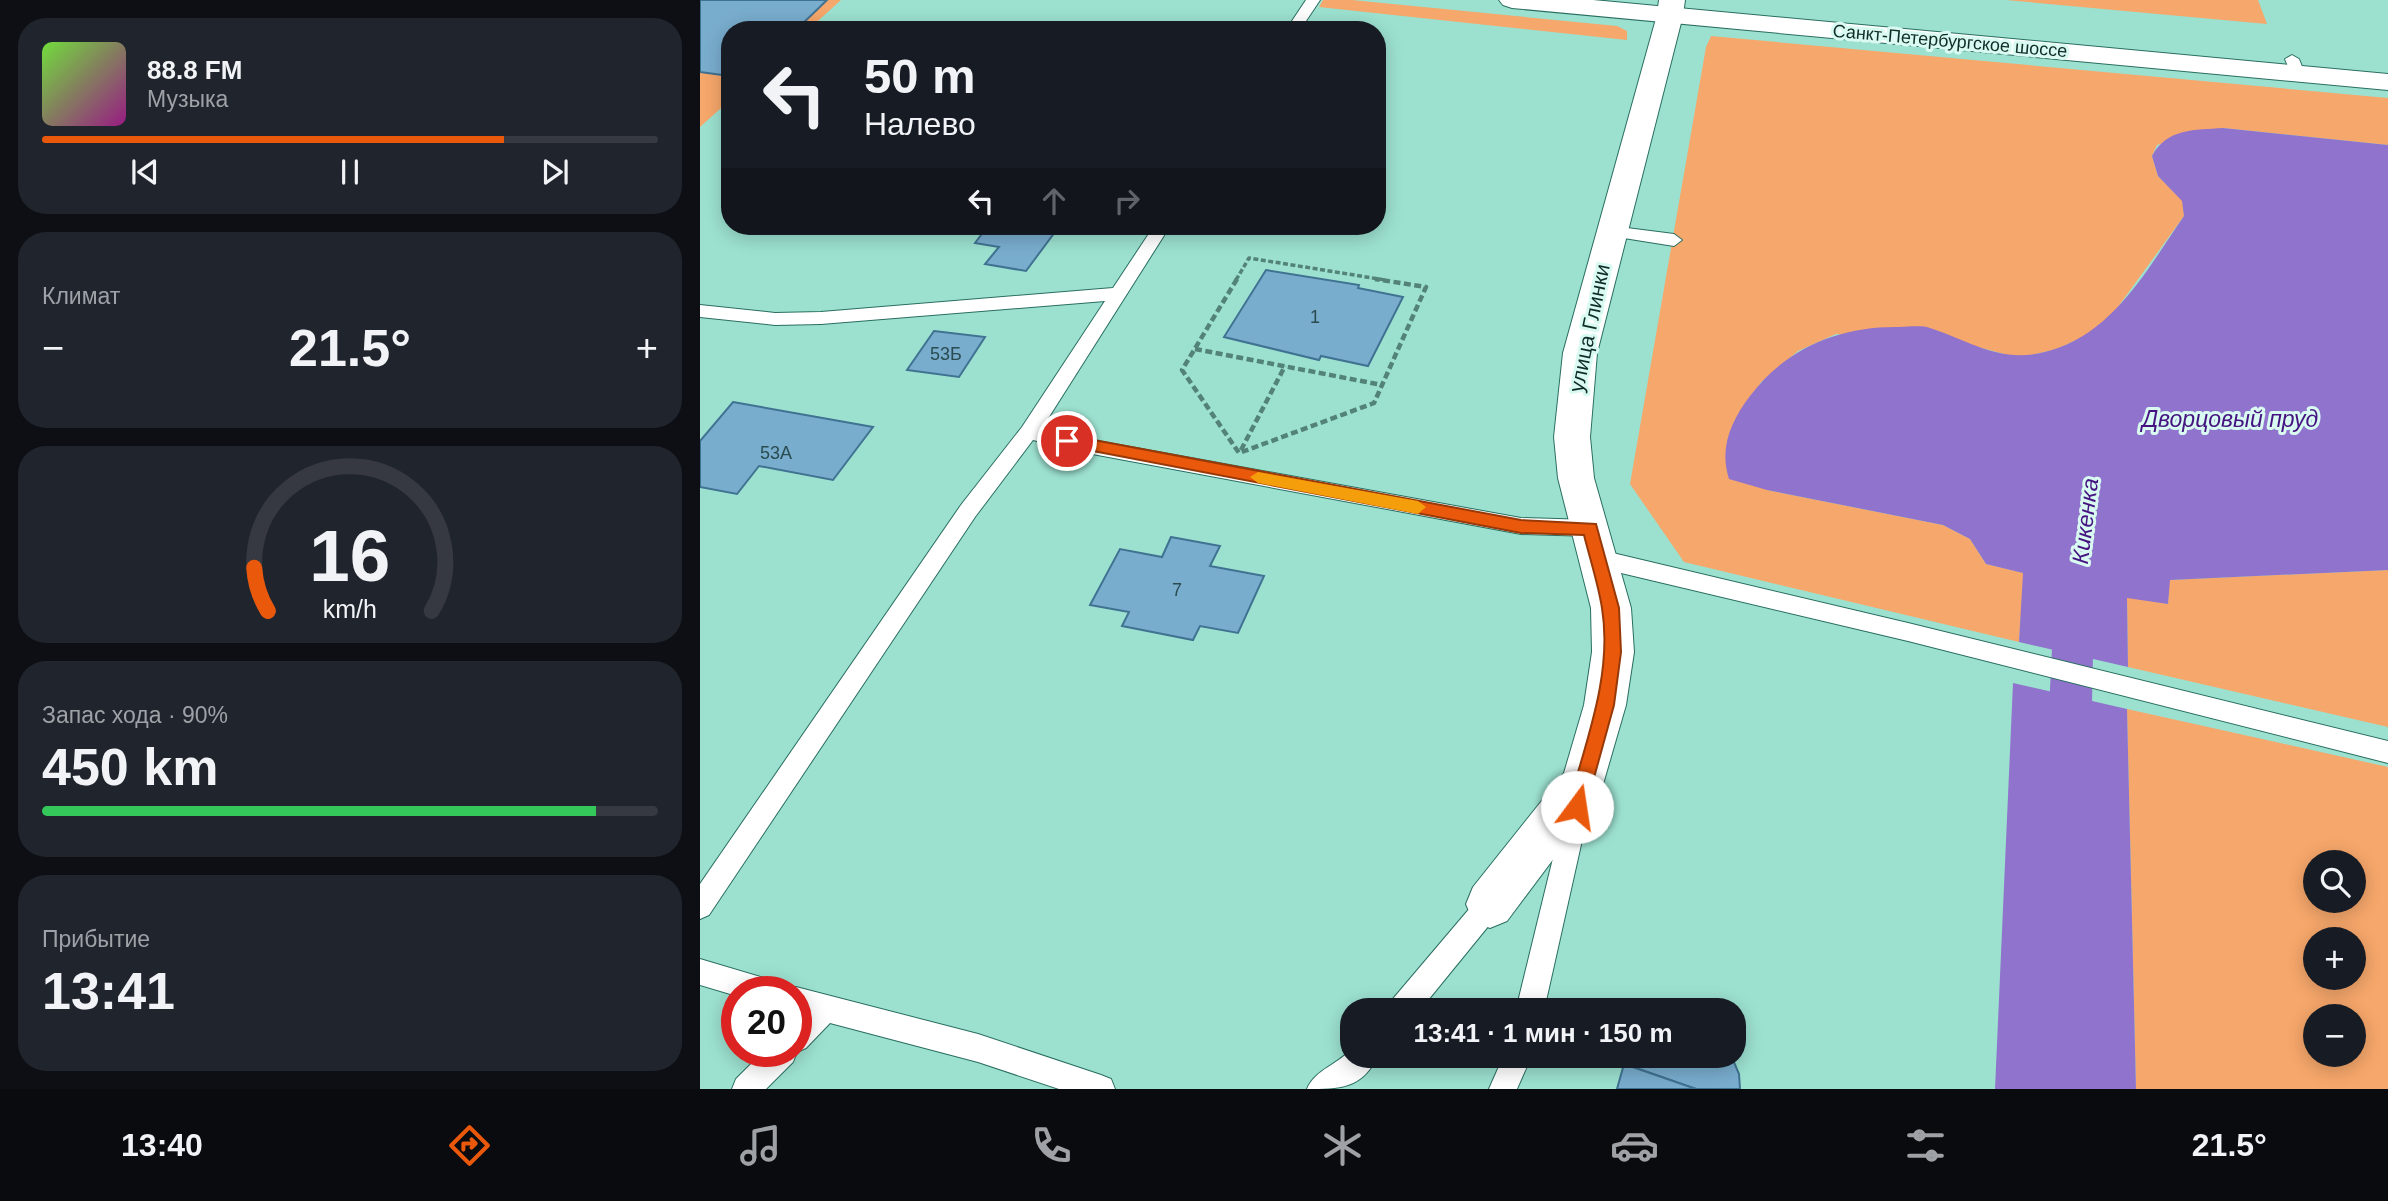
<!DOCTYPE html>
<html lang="ru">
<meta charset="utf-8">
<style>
:root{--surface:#171b24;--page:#20242c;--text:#f1f3f6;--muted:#9ea1a6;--line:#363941;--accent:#ea580c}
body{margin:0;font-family:Helvetica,sans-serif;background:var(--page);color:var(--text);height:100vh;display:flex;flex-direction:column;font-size:26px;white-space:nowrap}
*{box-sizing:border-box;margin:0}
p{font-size:23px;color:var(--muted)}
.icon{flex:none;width:38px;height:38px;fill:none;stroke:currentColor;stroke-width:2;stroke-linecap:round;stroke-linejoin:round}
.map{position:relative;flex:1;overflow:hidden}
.details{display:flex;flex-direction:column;gap:18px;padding:18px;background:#0d0f14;width:700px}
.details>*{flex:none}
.guide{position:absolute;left:21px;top:21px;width:665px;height:214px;border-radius:28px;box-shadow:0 4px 18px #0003;background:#171b24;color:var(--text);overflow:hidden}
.buttons{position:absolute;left:1603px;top:850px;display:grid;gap:14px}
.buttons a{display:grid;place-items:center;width:63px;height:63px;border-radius:50%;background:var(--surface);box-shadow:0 4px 18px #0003;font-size:35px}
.speed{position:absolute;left:21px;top:976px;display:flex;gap:14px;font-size:35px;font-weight:700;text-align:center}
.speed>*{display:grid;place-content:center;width:91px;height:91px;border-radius:50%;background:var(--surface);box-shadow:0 4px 18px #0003;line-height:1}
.speed .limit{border:10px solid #d22;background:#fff;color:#111}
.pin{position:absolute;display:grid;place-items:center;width:60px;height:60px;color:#fff;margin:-30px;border:4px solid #fff;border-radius:50%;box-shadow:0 2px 7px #0007}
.me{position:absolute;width:77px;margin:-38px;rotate:14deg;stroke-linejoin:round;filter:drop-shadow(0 0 5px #0008)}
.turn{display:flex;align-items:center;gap:24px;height:147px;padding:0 28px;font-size:32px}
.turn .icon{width:91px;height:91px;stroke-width:2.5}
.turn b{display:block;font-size:49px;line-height:60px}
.lanes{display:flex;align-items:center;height:66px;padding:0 28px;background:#0003;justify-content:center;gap:35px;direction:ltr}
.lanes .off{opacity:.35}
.big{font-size:52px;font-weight:800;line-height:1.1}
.details .tile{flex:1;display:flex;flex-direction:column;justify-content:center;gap:10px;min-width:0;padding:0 24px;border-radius:28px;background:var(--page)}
.details .dial{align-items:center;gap:0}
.dial svg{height:182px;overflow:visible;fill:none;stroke:var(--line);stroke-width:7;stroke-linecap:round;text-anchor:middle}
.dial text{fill:var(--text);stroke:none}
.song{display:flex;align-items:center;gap:21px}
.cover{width:84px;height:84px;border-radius:10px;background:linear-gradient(135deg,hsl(100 70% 55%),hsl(310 70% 35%))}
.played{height:7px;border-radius:4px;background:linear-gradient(90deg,var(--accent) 75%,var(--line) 75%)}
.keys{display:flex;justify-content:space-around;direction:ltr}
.heat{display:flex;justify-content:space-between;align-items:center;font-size:38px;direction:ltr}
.charge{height:10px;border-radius:5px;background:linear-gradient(90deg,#34c759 90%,var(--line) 0)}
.trip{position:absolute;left:640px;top:998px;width:406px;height:70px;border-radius:28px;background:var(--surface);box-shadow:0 4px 18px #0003;font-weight:800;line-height:70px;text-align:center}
.tabs{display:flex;height:112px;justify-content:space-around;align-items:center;background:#090b0e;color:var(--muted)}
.tabs .icon{width:49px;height:49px}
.tabs .current{color:var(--accent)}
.tabs b{font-size:32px;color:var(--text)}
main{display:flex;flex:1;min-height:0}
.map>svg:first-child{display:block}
</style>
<main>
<section class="details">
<div class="tile">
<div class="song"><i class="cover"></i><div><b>88.8 FM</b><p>Музыка</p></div></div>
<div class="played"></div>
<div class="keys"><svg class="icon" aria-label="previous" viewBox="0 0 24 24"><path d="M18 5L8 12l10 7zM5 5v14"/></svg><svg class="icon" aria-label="pause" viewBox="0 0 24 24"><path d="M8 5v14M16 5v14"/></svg><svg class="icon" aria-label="next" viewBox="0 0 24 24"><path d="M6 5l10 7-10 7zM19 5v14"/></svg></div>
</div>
<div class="tile"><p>Климат</p>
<div class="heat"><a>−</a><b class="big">21.5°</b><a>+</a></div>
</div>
<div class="tile dial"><svg viewBox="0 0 100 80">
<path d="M14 69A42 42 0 1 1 86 69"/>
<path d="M14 69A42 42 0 0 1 8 50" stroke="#ea580c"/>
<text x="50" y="56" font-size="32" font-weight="700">16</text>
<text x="50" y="72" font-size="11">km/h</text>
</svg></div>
<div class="tile"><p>Запас хода · 90%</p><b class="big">450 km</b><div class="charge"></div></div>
<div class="tile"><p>Прибытие</p><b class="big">13:41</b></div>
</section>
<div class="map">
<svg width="1688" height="1089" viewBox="0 0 1688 1089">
<rect width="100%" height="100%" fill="#9ce1d0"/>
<g fill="#f6a76b" fill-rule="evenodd">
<path d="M 0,0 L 141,0 L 108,30 L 30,30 L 30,100 L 0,127 Z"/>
<path d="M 623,0 L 652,0 L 917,26 L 927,31 L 927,40 L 619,7 Z"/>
<path d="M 1306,0 L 1558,0 L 1567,24 Z"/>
<path d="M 1011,36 L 1688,98 L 1688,145 L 1523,128 L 1457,145 L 1452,156 L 1458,176 L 1483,201 L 1484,216 L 1415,311 L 1389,334 L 1357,349 L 1319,358 L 1274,346 L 1136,334 L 1098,351 L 1060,383 L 1067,490 L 1243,525 L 1270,539 L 1286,564 L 1324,573 L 1319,642 L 984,562 L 930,484 L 1006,47 Z"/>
<path d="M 1688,570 L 1688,727 L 1428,667 L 1427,597 L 1468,604 L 1469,580 Z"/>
<path d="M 1427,709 L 1688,767 L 1688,1089 L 1436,1089 ZM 1615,863 L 1654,863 L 1654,901 L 1615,901 ZM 1615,940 L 1654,940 L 1654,978 L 1615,978 ZM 1615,1017 L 1654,1017 L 1654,1055 L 1615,1055 Z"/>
</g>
<g fill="#9073cc">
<path d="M 1523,128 L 1688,145 L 1688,570 L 1470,580 L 1468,604 L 1427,598 L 1428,667 L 1319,642 L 1323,573 L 1286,564 L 1270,539 L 1243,525 L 1067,490 L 1029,479 C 1019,448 1031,421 1050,396 C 1086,348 1140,326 1199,327 C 1209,327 1221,325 1230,328 C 1278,344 1305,367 1358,348 C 1417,327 1450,265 1484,216 L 1482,201 L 1458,176 L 1452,156 C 1467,128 1495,130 1523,128 Z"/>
<path d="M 1313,683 L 1427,709 L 1436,1089 L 1295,1089 Z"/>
</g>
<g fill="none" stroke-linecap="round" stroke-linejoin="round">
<path fill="#9073cc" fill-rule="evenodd" d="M 1374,591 L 1388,596 L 1394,608 L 1391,750 L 1384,764 L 1369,770 L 1354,764 L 1347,750 L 1354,608 L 1360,596 Z"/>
</g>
<g fill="#79adce" stroke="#407291" stroke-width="2">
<path d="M 0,0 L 127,0 L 96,30 L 30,30 L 30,76 L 0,72 Z"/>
<path d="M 288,226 L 345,226 L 342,230 L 355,232 L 326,271 L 285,264 L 299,247 L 275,243 Z"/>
<path d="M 566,270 L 659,285 L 658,288 L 703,297 L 668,366 L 621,356 L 619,360 L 524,337 Z"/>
<path d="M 234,331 L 285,337 L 259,377 L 207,370 Z"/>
<path d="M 33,402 L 173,427 L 133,480 L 59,466 L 37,494 L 0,487 L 0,441 Z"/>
<path d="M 471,537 L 520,546 L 510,566 L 564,576 L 538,633 L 500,626 L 493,640 L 422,626 L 429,612 L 390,605 L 420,549 L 462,557 Z"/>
<path d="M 928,1001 L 960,1010 L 926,1010 Z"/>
<path d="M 915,1055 L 1031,1055 L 1039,1074 L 1040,1089 L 996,1089 L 913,1060 Z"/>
<path d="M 924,1064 L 996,1089 L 917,1089 Z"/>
</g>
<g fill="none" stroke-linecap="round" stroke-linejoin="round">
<g stroke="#296e60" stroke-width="2">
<g id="lane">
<path d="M 606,0 L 620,0 L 600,30 L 586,30 Z"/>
<path d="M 1592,55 L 1599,59 L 1605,74 L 1603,77 L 1598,78 L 1591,74 L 1585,59 Z"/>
<path d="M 454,226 L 470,226 L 342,428 L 387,439 L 821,518 L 890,520 L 897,522 L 900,528 L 897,534 L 890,536 L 821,534 L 387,453 L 333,440 L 275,517 L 9,915 L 0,919 L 0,884 L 261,505 L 322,427 L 405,301 L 121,324 L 75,325 L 0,317 L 0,305 L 75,313 L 121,312 L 413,288 Z"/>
<path d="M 911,226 L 974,234 L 982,240 L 974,246 L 905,235 L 903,231 L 905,227 Z"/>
<path d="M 900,550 L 1208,623 L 1688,741 L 1688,763 L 1208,641 L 900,568 L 893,565 L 889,559 L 893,553 Z"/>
<path d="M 877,797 L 886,801 L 889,809 L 844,1010 L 816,1010 L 865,809 L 868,801 Z"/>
<path d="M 790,891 L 799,895 L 803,904 L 799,913 L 720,1010 L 688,1010 L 692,1000 L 781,895 Z"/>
<path d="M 0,959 L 77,982 L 80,992 L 37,992 L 37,996 L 0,985 Z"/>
<path d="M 96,987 L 278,1034 L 401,1075 L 411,1079 L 415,1089 L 359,1089 L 278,1062 L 130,1023 L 106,1048 L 97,1052 L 93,1062 L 66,1089 L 32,1089 L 36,1079 L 63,1052 L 96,1052 L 96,1018 L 99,1015 L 96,1015 L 96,992 L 86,992 Z"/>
<path d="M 653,1047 L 653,1055 L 678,1055 C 663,1089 639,1089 607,1089 C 615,1069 640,1064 653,1047 Z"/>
<path d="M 804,1055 L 832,1055 L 817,1089 L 789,1089 Z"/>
</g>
</g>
<g stroke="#296e60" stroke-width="2">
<path id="street" d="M 970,7 L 979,10 L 983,15 L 897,353 L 890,437 L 894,478 L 931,608 L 934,652 L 926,705 L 899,798 L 807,921 L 790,928 L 773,921 L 766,904 L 773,887 L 864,773 L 884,705 L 892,652 L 891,608 L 858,478 L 854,437 L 863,353 L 957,15 L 961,10 Z"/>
</g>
<g stroke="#296e60" stroke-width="2">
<path id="secondary" d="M 959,0 L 985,0 L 983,15 L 979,20 L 970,23 L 961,20 L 957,15 Z"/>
</g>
<g stroke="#296e60" stroke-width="2">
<path id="primary" d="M 799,0 L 893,0 L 1688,74 L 1688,90 L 812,8 L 803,5 Z"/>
</g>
<path stroke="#538378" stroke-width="3.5" stroke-dasharray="5 2.5" stroke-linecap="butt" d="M 536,280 L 549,258 L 685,280"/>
<g stroke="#538378" stroke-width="4.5" stroke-dasharray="7 3.5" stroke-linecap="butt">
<path d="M 537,279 L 482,370 L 539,453 L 674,403 L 726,287 L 675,279"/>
<path d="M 495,349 L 682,385"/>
<path d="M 541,450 L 585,366"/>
</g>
<use href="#lane" fill="#fff" fill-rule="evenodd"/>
<use href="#street" fill="#fff" fill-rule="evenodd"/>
<use href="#secondary" fill="#fff" fill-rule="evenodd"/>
<use href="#primary" fill="#fff" fill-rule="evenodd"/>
</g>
<path fill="#ea580c" stroke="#983908" stroke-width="2" d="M 367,435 L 821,520 L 896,524 L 919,608 L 921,652 L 914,705 L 884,814 L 877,816 L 870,814 L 868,807 C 885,744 913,675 902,608 C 898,583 890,559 884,535 L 821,533 L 367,446 L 360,441 Z"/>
<path fill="#f59e0b" d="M 558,472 L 718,501 L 726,507 L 718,514 L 558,483 L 550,477 Z"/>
<g text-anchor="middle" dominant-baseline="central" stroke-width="6" stroke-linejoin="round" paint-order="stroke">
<g font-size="18" fill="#102c26" stroke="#d9faf1">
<text transform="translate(1250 41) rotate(5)">Санкт-Петербургское шоссе</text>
</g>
<g font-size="18" fill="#2a4c50">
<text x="615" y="317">1</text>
<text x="246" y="354">53Б</text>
<text x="76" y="453">53А</text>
<text x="477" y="590">7</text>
</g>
<g font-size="21" fill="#102c26" stroke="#d9faf1">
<text transform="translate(889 328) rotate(-78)">улица Глинки</text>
</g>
<g font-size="23" font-style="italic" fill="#451480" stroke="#d9faf1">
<text x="1530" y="419">Дворцовый пруд</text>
<text transform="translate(1385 521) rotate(-83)">Кикенка</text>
</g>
</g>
</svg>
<div class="buttons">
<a><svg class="icon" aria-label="search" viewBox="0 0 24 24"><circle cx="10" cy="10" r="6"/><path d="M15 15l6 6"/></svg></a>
<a>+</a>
<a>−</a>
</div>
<div class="speed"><div class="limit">20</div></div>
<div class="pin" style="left:367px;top:441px;background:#d93025"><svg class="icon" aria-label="arrive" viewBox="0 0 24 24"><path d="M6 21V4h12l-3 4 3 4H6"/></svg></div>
<svg class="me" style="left:877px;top:807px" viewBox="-20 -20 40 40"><circle r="19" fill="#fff"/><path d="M0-13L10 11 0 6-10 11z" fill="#ea580c"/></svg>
<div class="trip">13:41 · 1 мин · 150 m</div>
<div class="guide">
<div class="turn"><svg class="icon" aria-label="left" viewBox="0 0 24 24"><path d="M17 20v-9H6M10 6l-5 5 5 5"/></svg><div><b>50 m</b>Налево</div></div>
<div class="lanes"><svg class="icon" aria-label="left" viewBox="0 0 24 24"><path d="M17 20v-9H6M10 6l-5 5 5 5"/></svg><svg class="icon off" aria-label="ahead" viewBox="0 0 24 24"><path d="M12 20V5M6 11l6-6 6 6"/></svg><svg class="icon off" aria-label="right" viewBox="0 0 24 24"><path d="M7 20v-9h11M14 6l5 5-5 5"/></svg></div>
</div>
</div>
</main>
<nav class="tabs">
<b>13:40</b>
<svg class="icon current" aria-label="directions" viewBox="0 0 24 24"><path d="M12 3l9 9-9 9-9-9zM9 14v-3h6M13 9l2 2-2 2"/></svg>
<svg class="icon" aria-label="music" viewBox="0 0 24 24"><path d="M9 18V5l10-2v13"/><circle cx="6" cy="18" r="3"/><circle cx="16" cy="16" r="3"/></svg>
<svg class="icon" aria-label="phone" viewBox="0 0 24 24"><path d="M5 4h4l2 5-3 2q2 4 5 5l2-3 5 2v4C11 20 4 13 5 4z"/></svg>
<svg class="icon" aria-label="climate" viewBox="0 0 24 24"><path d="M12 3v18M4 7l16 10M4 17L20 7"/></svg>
<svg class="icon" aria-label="car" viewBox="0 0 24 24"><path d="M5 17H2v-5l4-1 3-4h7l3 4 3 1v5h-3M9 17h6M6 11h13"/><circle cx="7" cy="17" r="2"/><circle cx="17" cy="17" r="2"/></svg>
<svg class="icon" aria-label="filters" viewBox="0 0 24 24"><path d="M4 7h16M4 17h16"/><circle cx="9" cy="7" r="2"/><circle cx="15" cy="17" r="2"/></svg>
<b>21.5°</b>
</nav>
